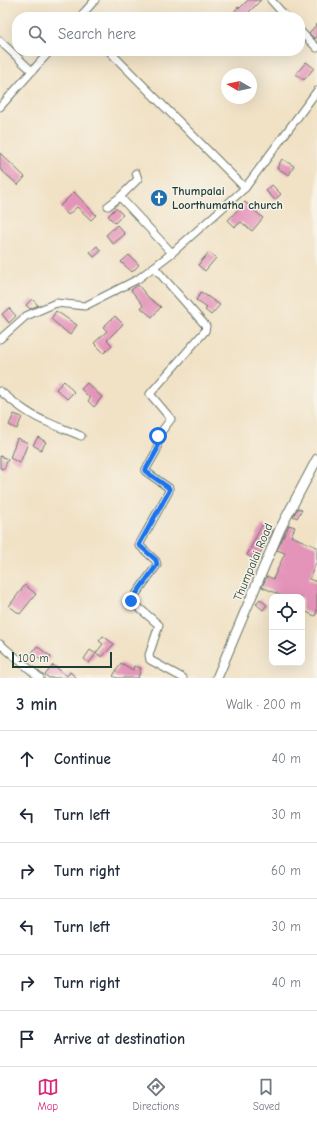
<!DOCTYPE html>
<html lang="en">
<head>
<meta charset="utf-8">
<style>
	body { margin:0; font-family:"Comic Neue",sans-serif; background:#f6f6f7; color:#1f2937 }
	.controls { position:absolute; right:12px; bottom:12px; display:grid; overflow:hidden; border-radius:8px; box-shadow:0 4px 16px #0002 }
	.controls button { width:36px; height:36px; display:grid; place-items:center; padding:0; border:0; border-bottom:1px solid #e0e1e3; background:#fff; color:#1f2937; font:20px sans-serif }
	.compass { position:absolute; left:221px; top:68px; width:36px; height:36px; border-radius:50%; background:#fff; box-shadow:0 4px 16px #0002; rotate:279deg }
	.scale { position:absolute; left:12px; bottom:10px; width:100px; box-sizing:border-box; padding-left:4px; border:2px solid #1f3d34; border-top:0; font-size:11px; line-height:14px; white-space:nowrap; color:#1f3d34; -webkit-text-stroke:3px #f7f3e8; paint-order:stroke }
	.stop { position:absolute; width:12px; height:12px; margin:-9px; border:3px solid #1a73e8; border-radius:50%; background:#fff }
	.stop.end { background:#1a73e8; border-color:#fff; box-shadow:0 1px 4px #0008 }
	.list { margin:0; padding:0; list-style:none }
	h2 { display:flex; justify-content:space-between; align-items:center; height:52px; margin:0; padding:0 16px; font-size:17px }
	h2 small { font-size:13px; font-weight:400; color:#747a83 }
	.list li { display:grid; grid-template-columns:26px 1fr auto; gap:12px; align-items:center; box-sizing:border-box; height:56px; padding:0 16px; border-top:1px solid #e0e1e3 }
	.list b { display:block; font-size:15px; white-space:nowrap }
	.list em { font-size:13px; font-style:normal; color:#747a83 }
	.icon { flex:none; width:22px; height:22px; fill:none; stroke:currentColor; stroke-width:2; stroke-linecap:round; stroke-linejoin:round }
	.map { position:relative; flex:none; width:317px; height:678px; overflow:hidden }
	.search { position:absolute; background:#fff; box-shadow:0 4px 16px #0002; left:12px; right:12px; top:12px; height:44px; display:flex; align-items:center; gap:10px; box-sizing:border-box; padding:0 14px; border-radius:16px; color:#747a83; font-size:15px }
	.sheet { height:388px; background:#fff }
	nav { display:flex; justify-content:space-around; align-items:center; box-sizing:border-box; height:56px; border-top:1px solid #e0e1e3; background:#fff; font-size:11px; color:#747a83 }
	nav a { display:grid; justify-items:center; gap:2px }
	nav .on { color:#db2777 }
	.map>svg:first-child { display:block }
	.building { fill:#e493b9 }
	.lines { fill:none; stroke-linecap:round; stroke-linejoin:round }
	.minor-casing { stroke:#687767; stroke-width:9 }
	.tertiary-casing { stroke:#687767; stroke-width:11 }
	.minor { stroke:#fff; stroke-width:7 }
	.tertiary { stroke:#fff; stroke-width:9 }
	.route { stroke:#1a73e8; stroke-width:5 }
	.labels { text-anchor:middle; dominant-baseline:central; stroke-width:3; stroke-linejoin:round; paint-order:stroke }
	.poi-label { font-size:12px; font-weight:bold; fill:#1f3d34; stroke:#f7f3e8; text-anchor:start }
	.street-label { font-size:12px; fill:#1f3d34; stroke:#f7f3e8 }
</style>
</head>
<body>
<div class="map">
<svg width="317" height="678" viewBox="0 0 317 678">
	<rect width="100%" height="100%" fill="#f7f3e8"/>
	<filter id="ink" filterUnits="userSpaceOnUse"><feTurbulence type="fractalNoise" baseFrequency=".025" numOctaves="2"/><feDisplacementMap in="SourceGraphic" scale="8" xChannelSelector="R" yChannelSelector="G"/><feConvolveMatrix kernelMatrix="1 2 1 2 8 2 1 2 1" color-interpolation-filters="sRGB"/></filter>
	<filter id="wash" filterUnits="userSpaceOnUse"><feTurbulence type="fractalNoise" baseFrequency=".012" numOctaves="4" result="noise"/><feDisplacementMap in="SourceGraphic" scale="16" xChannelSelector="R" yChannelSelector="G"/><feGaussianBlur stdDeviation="0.9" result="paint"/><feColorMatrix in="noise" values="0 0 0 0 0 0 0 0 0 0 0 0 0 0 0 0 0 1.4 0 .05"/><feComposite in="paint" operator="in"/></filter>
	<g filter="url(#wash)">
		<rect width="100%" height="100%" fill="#f1e2c6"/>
		<g id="blocks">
			<g class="building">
				<path d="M248 0H261L247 14 250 17H230L238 7 240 8Z"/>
				<path d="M317 24V37L315 39 309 33Z"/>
				<path d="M306 62 314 68 304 80 296 74Z"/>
				<path d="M0 153 25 177 18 185 0 169Z"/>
				<path d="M282 159 294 166 289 175 277 168Z"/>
				<path d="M272 185 281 194 275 200 266 191Z"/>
				<path d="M74 192 96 215 91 220 77 207 68 215 60 206Z"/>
				<path d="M245 202 263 218 252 231 241 222 235 227 228 220Z"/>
				<path d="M116 208 123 215 115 223 108 216Z"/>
				<path d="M117 225 125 234 113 244 106 235Z"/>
				<path d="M97 246 101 251 94 257 90 252Z"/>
				<path d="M209 252 216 258 205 271 198 265Z"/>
				<path d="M129 255 139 265 132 272 121 262Z"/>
				<path d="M138 285 149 298 161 307 152 317 141 308 143 305 131 290Z"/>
				<path d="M201 292 220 305 211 315 205 310 207 308 196 300Z"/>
				<path d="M32 299 38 305 30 309 26 305Z"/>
				<path d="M9 308 16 316 9 323 2 314Z"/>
				<path d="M56 311 77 325 70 335 51 319Z"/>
				<path d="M115 316 123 324 107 340 112 345 104 353 94 343 107 331 103 327Z"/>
				<path d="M64 381 74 392 67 399 56 389Z"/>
				<path d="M87 383 102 397 94 407 88 401 90 398 81 389Z"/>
				<path d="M14 414 22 417 17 429 9 425Z"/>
				<path d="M38 437 46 442 41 450 33 445Z"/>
				<path d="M17 438 28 443 20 463 10 458Z"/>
				<path d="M0 456 8 459 4 469 0 468Z"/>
				<path d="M298 508 302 510 297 518 293 516Z"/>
				<path d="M262 525 273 531 256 560 247 555Z"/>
				<path d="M289 525 295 527 291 536 317 547V561L309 579 317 582V611L315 616 302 610V597H285L262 587 267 576 273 579 285 553 277 550Z"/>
				<path d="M25 585 36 594 20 614 9 606Z"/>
				<path d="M260 599 267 605 263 610 256 604Z"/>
				<path d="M103 636 114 644 102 657 96 653 103 644 99 641Z"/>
				<path d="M37 646 51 657 46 664 32 653Z"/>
				<path d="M90 650 96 654 89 663 84 659Z"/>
				<path d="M121 663 133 670 134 666 141 668 138 678H117L113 676Z"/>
				<path d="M53 665 67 676 70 672 77 678H49L45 675Z"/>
			</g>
		</g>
	</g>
	<g filter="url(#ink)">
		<use href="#blocks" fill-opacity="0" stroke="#687767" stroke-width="1"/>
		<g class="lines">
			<g class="minor-casing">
				<g id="minor">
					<path d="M271 0 286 17"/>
					<path d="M80 17 95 0"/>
					<path d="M300 31 317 48"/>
					<path d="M0 41 32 71"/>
					<path d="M109 51 245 188"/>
					<path d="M0 107 50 51"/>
					<path d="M120 197 172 253"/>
					<path d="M108 206 120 197 138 179 136 173"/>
					<path d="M154 267 206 326 205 331 150 394 171 419 158 436 157 450 145 471 169 488V491L139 545 156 561 157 565 131 601 159 625 149 655 150 660 183 678"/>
					<path d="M0 339 26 316 56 303 85 306 138 279 172 253 245 188 317 91"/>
					<path d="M0 391C15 403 29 415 47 422 58 427 70 431 81 436"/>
					<path d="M0 644 40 678"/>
				</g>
			</g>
			<g class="tertiary-casing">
				<path id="tertiary" d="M217 678 280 529 317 459"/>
			</g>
			<use href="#minor" class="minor"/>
			<use href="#tertiary" class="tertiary"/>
		</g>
	</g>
	<g class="lines" filter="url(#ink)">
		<path class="route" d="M131 601 157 565 156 560 139 545 169 491V488L145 471 157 450 158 436"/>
	</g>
	<defs>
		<g id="church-disc" transform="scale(0.9)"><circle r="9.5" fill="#1f6fb2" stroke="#f7f3e8"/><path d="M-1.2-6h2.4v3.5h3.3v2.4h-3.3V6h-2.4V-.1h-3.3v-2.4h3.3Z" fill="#fff"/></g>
	</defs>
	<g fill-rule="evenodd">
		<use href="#church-disc" x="159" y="198"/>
	</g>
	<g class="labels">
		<g class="poi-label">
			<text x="172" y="191">Thumpalai<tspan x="172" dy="14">Loorthumatha church</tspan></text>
		</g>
		<g class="street-label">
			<text transform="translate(253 562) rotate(-67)">Thumpalai Road</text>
		</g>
	</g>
</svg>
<div class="controls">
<button><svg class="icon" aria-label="locate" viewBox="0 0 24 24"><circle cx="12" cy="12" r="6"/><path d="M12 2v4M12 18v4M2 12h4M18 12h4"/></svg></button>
<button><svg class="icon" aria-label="layers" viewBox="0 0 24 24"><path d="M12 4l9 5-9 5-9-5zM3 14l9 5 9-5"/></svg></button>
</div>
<svg class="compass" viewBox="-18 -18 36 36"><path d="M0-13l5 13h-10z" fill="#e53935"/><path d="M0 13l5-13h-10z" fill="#747a83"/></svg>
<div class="scale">100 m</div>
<div class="stop" style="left:158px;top:436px"></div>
<div class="stop end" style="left:131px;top:601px"></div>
<div class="search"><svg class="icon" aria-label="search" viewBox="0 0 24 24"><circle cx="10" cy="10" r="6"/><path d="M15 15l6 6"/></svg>Search here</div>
</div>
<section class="sheet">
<h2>3 min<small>Walk · 200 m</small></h2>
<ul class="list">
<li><svg class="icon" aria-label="ahead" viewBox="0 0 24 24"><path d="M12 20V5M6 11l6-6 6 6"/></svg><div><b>Continue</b></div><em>40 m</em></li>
<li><svg class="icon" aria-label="left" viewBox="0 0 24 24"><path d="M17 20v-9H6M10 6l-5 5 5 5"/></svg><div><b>Turn left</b></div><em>30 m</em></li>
<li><svg class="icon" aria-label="right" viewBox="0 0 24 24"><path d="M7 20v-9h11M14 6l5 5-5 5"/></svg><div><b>Turn right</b></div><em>60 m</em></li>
<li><svg class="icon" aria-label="left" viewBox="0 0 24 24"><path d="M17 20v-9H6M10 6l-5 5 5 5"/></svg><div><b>Turn left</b></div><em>30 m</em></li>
<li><svg class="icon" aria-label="right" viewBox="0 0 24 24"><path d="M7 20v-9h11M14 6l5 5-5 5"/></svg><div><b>Turn right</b></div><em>40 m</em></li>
<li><svg class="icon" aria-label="arrive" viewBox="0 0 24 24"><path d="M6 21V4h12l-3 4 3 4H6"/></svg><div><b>Arrive at destination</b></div></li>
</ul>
</section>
<nav>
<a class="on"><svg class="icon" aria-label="map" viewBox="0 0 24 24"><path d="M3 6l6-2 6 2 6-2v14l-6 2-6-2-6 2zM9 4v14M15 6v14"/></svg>Map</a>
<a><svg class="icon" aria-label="directions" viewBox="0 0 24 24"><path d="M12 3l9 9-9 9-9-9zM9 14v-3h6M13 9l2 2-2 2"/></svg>Directions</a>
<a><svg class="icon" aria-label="saved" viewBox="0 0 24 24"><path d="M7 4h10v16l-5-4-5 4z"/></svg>Saved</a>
</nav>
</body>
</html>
